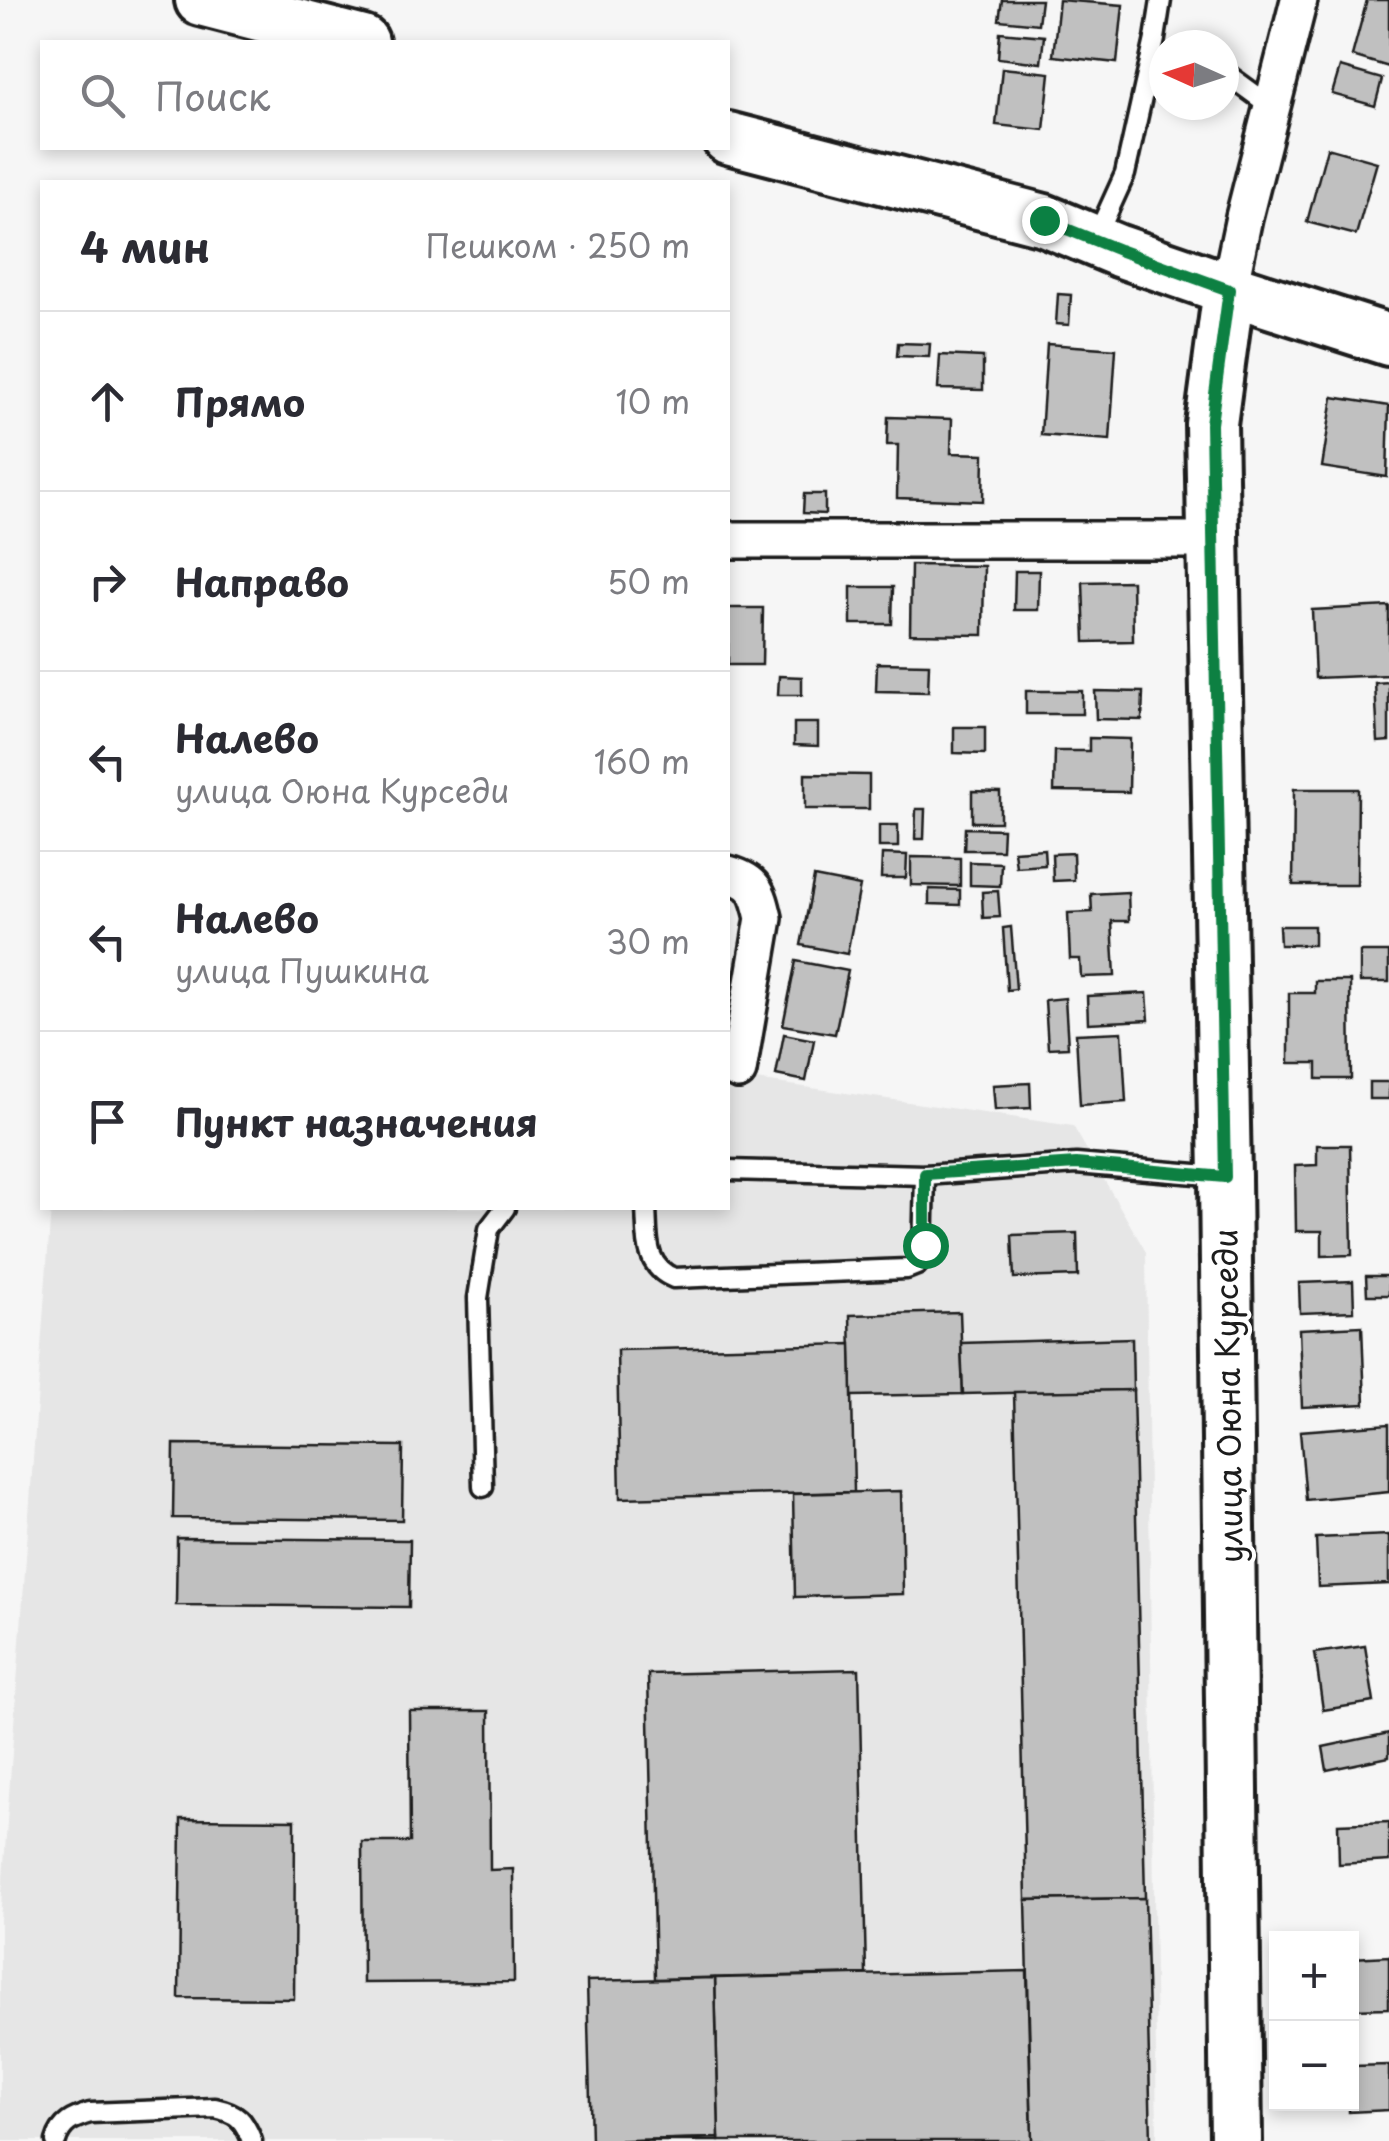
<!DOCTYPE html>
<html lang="ru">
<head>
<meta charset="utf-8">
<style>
	body { margin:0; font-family:"Playpen Sans",sans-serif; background:#f7f7f7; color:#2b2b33 }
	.controls { position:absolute; right:30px; bottom:30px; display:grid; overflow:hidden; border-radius:0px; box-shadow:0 5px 15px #0003 }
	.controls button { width:90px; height:90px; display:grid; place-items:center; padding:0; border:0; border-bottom:2px solid #e1e1e2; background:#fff; color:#2b2b33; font:50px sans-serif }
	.compass { position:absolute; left:1149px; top:30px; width:90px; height:90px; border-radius:50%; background:#fff; box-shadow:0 5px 15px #0003; rotate:273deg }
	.stop { position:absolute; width:30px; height:30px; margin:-22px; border:8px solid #0b8043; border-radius:50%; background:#fff }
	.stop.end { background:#0b8043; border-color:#fff; box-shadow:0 2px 10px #0008 }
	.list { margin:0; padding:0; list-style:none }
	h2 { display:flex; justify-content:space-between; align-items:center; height:130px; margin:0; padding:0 40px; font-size:42px }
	h2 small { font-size:32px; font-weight:400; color:#7c7c81 }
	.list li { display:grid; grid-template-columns:65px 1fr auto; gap:30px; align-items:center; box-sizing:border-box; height:180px; padding:0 40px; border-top:2px solid #e1e1e2 }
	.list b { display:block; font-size:38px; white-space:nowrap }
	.list p { margin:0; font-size:32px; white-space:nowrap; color:#7c7c81 }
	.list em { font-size:32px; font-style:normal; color:#7c7c81 }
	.icon { flex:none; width:55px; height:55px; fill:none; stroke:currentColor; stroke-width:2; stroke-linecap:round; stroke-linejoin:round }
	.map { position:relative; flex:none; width:1389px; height:2141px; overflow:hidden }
	.search { position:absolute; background:#fff; box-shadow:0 5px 15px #0003; left:40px; top:40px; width:690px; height:110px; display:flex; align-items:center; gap:25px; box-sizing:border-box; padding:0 35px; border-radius:0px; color:#7c7c81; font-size:38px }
	.panel { position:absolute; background:#fff; box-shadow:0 5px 15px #0003; left:40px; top:180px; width:690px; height:1030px; border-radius:0px }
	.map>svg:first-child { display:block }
	.built { fill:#e6e6e6 }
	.building { fill:#c0c0c0; stroke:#1c1c1c; stroke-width:2.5 }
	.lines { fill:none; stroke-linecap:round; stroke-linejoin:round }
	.lane-casing { stroke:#1c1c1c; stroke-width:25 }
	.street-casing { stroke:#1c1c1c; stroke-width:42 }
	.secondary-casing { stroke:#1c1c1c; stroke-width:58 }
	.lane { stroke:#fff; stroke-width:18 }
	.street { stroke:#fff; stroke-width:35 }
	.secondary { stroke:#fff; stroke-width:50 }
	.route { stroke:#0b8043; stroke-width:12 }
	.labels { text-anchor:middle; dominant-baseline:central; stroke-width:8; stroke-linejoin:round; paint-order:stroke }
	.street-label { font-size:32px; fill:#1c1c1c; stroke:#fff }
</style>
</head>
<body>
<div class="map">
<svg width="1389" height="2141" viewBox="0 0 1389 2141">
	<rect width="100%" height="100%" fill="#f6f6f6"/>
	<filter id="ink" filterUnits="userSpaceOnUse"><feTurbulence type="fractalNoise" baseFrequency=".01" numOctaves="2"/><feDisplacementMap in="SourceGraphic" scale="20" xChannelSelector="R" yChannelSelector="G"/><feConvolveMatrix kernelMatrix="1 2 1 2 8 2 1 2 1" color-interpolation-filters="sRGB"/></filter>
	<g filter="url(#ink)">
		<path class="built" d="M728 1076 1073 1126 1146 1252 1157 2141H0V1920L51 1208H728Z"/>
		<g class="building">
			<path d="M1002 0H1041L1038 24 999 20Z"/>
			<path d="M1059 0 1123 5 1117 63 1053 56Z"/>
			<path d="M1367 0H1389V67L1352 56Z"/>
			<path d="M1000 32 1044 36 1041 63 998 58Z"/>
			<path d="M1340 67 1382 79 1375 106 1332 94Z"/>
			<path d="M1002 68 1050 73 1044 130 996 125Z"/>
			<path d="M1327 148 1377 162 1356 235 1307 222Z"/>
			<path d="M1058 294 1071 295 1069 325 1056 324Z"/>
			<path d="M898 343 930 344 929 357 897 356Z"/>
			<path d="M1047 344 1116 349 1110 440 1041 435Z"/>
			<path d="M940 355 983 357V390L938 389Z"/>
			<path d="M1333 397 1389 406 1387 477 1322 467Z"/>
			<path d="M888 417 952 419 951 453 984 454 983 501 897 498 898 445H887Z"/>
			<path d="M804 494H825V514L803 513Z"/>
			<path d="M911 565 984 566 983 635 910 634Z"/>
			<path d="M1015 571H1039L1038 610H1014Z"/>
			<path d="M1132 581 1133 641 1085 642 1083 582Z"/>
			<path d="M851 587H893L892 624H851Z"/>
			<path d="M1389 606V675L1315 678 1312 610Z"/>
			<path d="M728 608H763L762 665H728Z"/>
			<path d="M877 663 929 664 928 692 876 691Z"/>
			<path d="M779 676 802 677V695H778Z"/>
			<path d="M1389 682V741L1378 742 1375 683Z"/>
			<rect x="1026" y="691" width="56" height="23"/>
			<path d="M1095 691 1143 692 1142 720 1096 719Z"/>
			<path d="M794 723H818V746L794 745Z"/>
			<path d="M954 727H985V754L954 753Z"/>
			<path d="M1089 738 1130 739 1129 792 1054 791 1055 751H1089Z"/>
			<path d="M805 774 869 775V809H805Z"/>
			<path d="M1294 789H1358L1357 885H1293Z"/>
			<path d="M972 791 1000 792V822H972Z"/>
			<path d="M916 809H925L924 839H915Z"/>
			<rect x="879" y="825" width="19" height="22"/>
			<path d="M965 828 1003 829 1002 850H964Z"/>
			<path d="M1044 849 1045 865 1016 867 1014 851Z"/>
			<path d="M1073 853 1074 880 1053 881 1052 854Z"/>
			<path d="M882 854 907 855 906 878H881Z"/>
			<path d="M911 857 960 858V886L911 885Z"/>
			<path d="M970 862 1001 863 1000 886 970 885Z"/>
			<path d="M814 877 860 886 847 954 801 945Z"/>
			<path d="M929 889 960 890V905L929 904Z"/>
			<path d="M998 891 1000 917 983 918 982 892Z"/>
			<path d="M1128 892 1129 921H1112L1115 976 1081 977 1080 959H1070L1068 913 1092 912 1091 894Z"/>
			<path d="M1279 926H1314V945H1280Z"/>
			<path d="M1011 927 1016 989 1007 990 1003 928Z"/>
			<rect x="1360" y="952" width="29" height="30"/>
			<path d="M796 961 848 971 835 1034 783 1025Z"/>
			<path d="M1315 981H1350L1351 1079H1317V1063H1289V993H1315Z"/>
			<path d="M1147 993 1149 1020 1088 1023 1087 996Z"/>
			<path d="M1065 998 1068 1047 1048 1048 1045 1000Z"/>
			<path d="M1122 1032 1126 1102 1080 1105 1076 1034Z"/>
			<path d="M784 1034 814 1040 806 1081 776 1075Z"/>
			<rect x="1369" y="1082" width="20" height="17"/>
			<path d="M1030 1083 1031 1108 995 1110 993 1085Z"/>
			<path d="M1317 1145H1350L1352 1255 1322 1256V1231H1296L1295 1166 1317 1165Z"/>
			<path d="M1077 1233 1078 1276 1014 1278 1012 1235Z"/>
			<path d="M1366 1276H1389V1295H1367Z"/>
			<path d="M1353 1281 1354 1311 1300 1313 1299 1283Z"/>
			<path d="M960 1312 963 1394 852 1396 850 1315Z"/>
			<path d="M1362 1326 1365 1404 1302 1407 1299 1329Z"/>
			<path d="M1132 1338 1133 1390 963 1394 961 1343Z"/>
			<path d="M851 1344 854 1492 620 1498 617 1350Z"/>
			<path d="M1133 1390 1145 1898 1026 1900 1014 1392Z"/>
			<path d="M1389 1424V1492L1306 1500 1300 1431Z"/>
			<path d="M174 1444 403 1446 402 1520 173 1518Z"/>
			<path d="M901 1491 903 1594 795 1597 793 1494Z"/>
			<path d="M1389 1535V1584L1318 1587 1316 1538Z"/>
			<path d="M177 1538 410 1540 409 1607 176 1605Z"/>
			<path d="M1365 1646 1374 1702 1323 1710 1315 1653Z"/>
			<path d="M859 1669 866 1974 655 1979 648 1674Z"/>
			<path d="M409 1711H489L490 1870 513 1869 514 1982 363 1983 362 1842H410Z"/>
			<path d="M1389 1733V1757L1327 1770 1323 1747Z"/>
			<path d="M181 1819 295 1820 294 1999 179 1998Z"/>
			<path d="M1389 1822V1861L1339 1864 1338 1824Z"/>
			<path d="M1145 1898 1151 2141H1032L1026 1900Z"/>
			<path d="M1389 1956V2008L1352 2009V1958Z"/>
			<path d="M1027 1971 1032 2141H719L715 1978Z"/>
			<path d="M715 1978 719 2138 591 2141 587 1981Z"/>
			<path d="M1389 2065V2110L1349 2112V2104H1352V2066Z"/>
			<path d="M719 2138V2141H601Z"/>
		</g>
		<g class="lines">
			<g class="lane-casing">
				<g id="lane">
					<path d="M1224 72 1272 107"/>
					<path d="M1095 240 1125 174 1155 39 1161 0"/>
					<path d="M728 1170 925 1175 1076 1164 1220 1176"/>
					<path d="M646 1208C648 1235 643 1266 674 1278L907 1269 917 1265 923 1256 925 1175"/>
					<path d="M483 1487 478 1298 489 1229 505 1208"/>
					<path d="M56 2141C61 2123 73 2118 90 2113L215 2108C238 2113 244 2120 252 2141"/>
				</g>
			</g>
			<g class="street-casing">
				<g id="street">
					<path d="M1229 289 1244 217 1299 0"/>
					<path d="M728 540H1213"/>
					<path d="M728 874C755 881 758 892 764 918L738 1071"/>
				</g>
			</g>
			<g class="secondary-casing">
				<g id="secondary">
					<path d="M201 0 363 42"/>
					<path d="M728 138 1044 220 1119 251 1229 289 1389 340"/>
					<path d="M1229 289 1211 424 1225 1177 1236 2141"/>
				</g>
			</g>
			<use href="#lane" class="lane"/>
			<use href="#street" class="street"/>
			<use href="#secondary" class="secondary"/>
		</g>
	</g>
	<g class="lines" filter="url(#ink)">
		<path class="route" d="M925 1245V1174L1076 1164 1225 1177 1211 424 1229 290 1119 250 1044 220"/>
	</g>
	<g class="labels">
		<g class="street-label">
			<text transform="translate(1227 1396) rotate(-91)">улица Оюна Курседи</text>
		</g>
	</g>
</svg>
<div class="controls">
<button>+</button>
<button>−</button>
</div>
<svg class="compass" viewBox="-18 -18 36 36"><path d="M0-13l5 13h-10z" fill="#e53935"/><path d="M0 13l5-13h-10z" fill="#7c7c81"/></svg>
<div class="stop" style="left:925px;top:1245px"></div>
<div class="stop end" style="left:1044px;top:220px"></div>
<div class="search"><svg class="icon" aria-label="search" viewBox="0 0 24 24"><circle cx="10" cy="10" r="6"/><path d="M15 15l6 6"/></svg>Поиск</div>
<section class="panel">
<h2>4 мин<small>Пешком · 250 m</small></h2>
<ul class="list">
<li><svg class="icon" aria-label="ahead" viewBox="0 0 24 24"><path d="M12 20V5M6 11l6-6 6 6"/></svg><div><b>Прямо</b></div><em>10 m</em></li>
<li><svg class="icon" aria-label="right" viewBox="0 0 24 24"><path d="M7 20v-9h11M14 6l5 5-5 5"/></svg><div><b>Направо</b></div><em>50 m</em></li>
<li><svg class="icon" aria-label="left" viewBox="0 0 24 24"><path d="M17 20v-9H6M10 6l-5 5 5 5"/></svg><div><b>Налево</b><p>улица Оюна Курседи</p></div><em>160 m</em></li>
<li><svg class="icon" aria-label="left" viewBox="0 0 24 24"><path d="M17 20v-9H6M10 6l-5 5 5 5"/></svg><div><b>Налево</b><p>улица Пушкина</p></div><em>30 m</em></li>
<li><svg class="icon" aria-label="arrive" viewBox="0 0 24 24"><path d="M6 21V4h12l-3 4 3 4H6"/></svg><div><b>Пункт назначения</b></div></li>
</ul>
</section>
</div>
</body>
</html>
